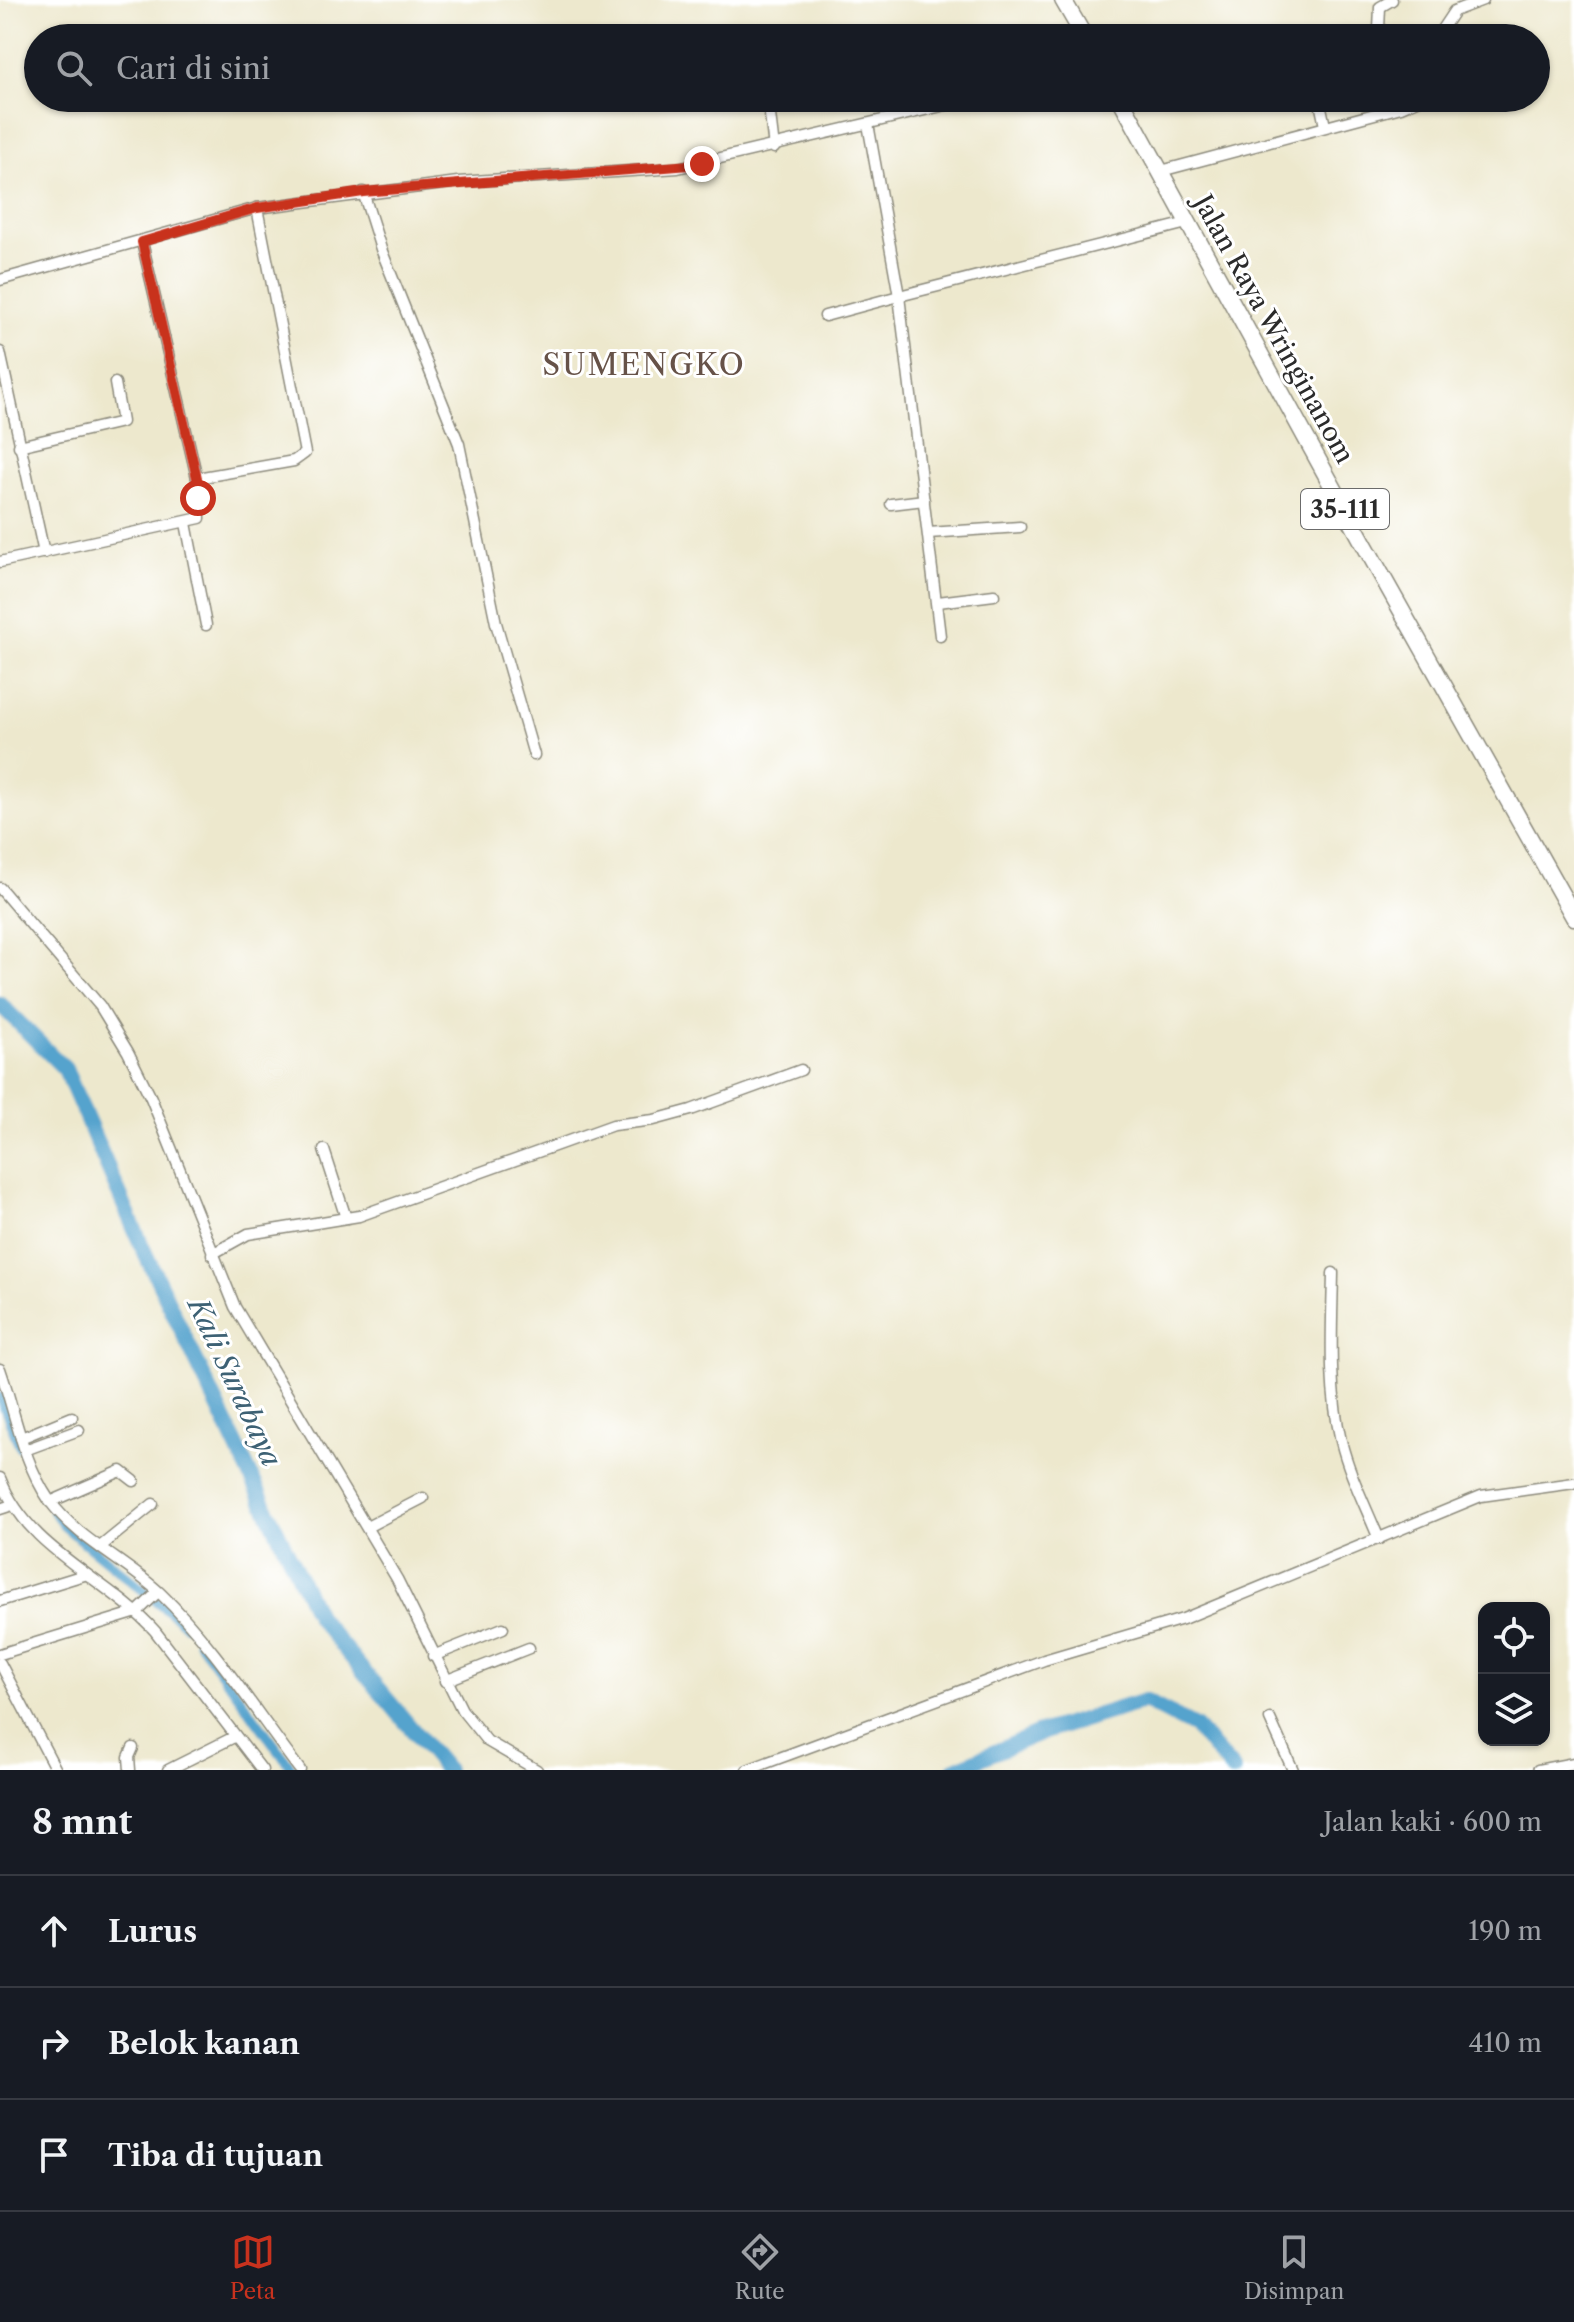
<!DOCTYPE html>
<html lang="id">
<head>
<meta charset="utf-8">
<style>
	body { margin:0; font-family:"Libre Caslon Text",serif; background:#242831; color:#f1f3f6 }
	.controls { position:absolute; right:24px; bottom:24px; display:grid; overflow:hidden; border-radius:16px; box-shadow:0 2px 6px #0004 }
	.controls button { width:72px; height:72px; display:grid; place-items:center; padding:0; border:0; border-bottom:2px solid #363941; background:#171b24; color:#f1f3f6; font:40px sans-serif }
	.stop { position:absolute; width:24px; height:24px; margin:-18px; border:6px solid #c8321e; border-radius:50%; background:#fff }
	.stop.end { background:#c8321e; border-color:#fff; box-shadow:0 2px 8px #0008 }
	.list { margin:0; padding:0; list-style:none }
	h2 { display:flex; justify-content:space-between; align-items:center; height:104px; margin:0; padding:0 32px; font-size:34px }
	h2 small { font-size:26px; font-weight:400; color:#9ea1a6 }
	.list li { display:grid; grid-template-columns:52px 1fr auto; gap:24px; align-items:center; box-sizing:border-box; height:112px; padding:0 32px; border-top:2px solid #363941 }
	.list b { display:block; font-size:30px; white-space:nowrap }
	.list em { font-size:26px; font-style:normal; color:#9ea1a6 }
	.icon { flex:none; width:44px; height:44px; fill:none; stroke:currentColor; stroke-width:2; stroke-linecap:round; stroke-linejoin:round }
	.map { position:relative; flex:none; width:1574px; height:1770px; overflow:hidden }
	.search { position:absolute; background:#171b24; box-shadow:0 2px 6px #0004; left:24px; right:24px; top:24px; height:88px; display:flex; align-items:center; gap:20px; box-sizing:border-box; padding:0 28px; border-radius:44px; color:#9ea1a6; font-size:30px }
	.sheet { height:440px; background:#171b24 }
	nav { display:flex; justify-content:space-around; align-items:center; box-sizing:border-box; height:112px; border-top:2px solid #363941; background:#171b24; font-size:22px; color:#9ea1a6 }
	nav a { display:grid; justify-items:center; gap:4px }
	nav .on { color:#c8321e }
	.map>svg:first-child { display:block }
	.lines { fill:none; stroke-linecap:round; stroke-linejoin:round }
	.canal { stroke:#54a3cd; stroke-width:10 }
	.river { stroke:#54a3cd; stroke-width:16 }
	.street-casing { stroke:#8c8a7c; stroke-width:13 }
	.primary-casing { stroke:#8c8a7c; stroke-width:19 }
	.street { stroke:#fff; stroke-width:10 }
	.primary { stroke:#fff; stroke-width:16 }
	.route { stroke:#c8321e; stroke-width:10 }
	.labels { text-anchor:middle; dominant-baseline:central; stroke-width:6; stroke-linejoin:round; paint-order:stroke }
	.shield { fill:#fff; stroke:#6b6b6b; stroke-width:2 }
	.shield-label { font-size:24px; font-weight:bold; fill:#2b2b2b }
	.street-label { font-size:26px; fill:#2b2b2b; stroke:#fff }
	.water-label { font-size:28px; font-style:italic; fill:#3d6174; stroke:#fff }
	.quarter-label { font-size:30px; letter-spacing:2px; fill:#665248; stroke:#fff }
</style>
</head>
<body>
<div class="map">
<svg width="1574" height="1770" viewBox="0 0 1574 1770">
	<rect width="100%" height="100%" fill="#fff"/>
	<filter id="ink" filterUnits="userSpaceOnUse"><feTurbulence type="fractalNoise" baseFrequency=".0125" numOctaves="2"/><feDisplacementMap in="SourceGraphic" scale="16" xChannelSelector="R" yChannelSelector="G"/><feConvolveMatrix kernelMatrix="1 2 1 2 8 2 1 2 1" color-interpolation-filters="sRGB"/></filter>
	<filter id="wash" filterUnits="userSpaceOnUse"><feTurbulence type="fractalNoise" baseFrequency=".006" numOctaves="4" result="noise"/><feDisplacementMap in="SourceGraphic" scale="32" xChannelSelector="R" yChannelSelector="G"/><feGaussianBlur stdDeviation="1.8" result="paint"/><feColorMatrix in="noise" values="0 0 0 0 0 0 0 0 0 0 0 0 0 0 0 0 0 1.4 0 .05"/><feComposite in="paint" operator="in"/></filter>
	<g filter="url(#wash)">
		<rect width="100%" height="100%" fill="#ede8cd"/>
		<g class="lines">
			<g class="canal">
				<path d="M0 1397 20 1447"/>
				<path d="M53 1510 63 1525 186 1625"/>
				<path d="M198 1641 293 1770"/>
			</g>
			<g class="river">
				<path d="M0 1004 65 1069 144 1251 318 1617 446 1770"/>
				<path d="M953 1770 1037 1734 1145 1701 1195 1727 1233 1770"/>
			</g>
		</g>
	</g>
	<g filter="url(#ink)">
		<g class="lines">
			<g class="street-casing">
				<g id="street">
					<path d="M1379 29 1380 7 1392 0"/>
					<path d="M1436 38 1454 11 1483 0"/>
					<path d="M768 98 774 148"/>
					<path d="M1319 98 1325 126"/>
					<path d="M1161 171 1401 107 1422 98"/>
					<path d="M363 192 381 249 459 444 496 623 534 755"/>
					<path d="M0 280 257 208 458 182 678 168 976 98"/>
					<path d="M825 316 899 296 868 124"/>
					<path d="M0 352 44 553"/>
					<path d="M19 446 122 422 115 383"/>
					<path d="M197 478 294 461 305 453 257 208"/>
					<path d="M891 504 924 500"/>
					<path d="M186 523 206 625"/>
					<path d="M928 533 1020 527"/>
					<path d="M0 562 200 518 197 478 142 242"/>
					<path d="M938 602 994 595"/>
					<path d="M940 636 899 296 1187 223"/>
					<path d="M0 888 100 1006 128 1052 151 1098 235 1307 397 1579 462 1710 487 1741 537 1770"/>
					<path d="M324 1150 346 1218"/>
					<path d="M212 1254 248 1234 359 1216 613 1125 654 1120 691 1110 801 1070"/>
					<path d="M1333 1273C1332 1329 1328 1386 1341 1441 1349 1474 1366 1507 1379 1539"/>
					<path d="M0 1369C15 1412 23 1462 49 1500 78 1540 125 1560 160 1593 214 1645 255 1711 300 1770"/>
					<path d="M21 1438 72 1417"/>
					<path d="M25 1450 79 1430"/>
					<path d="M0 1478C28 1551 105 1576 155 1631L262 1770"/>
					<path d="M50 1502 121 1471 134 1481"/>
					<path d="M0 1509 12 1505"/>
					<path d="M367 1527 423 1498"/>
					<path d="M100 1547 153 1504"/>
					<path d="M0 1601 84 1575"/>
					<path d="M0 1654 137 1612 158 1592"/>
					<path d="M433 1656 503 1628"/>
					<path d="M0 1663 56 1770"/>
					<path d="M445 1681 529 1648"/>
					<path d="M1270 1719 1293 1770"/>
					<path d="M130 1770 129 1757 133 1748"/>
					<path d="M168 1770 234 1737"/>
					<path d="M747 1770 1044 1660 1183 1619 1481 1496 1574 1483"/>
					<path d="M1538 1770 1574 1763"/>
				</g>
			</g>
			<g class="primary-casing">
				<g id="primary">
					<path d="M1063 0 1085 38"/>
					<path d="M1120 98 1364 544 1574 917"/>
				</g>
			</g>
			<use href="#street" class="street"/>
			<use href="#primary" class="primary"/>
		</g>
	</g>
	<g class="lines" filter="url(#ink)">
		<path class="route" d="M198 498 197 478 142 242 257 208 363 192 702 164"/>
	</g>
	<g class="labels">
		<rect class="shield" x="1301" y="489" width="88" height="40" rx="6"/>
		<g class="shield-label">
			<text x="1345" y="509">35-111</text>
		</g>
		<g class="street-label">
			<text transform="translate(1274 329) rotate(61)">Jalan Raya Wringinanom</text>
		</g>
		<g class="water-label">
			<text transform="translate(235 1382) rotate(65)">Kali Surabaya</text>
		</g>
		<g class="quarter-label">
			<text x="644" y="364">SUMENGKO</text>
		</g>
	</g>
</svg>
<div class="controls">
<button><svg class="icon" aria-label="locate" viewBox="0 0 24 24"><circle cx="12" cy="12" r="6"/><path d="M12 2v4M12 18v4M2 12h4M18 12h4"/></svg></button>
<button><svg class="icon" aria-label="layers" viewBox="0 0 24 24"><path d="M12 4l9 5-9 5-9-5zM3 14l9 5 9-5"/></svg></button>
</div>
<div class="stop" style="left:198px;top:498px"></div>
<div class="stop end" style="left:702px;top:164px"></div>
<div class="search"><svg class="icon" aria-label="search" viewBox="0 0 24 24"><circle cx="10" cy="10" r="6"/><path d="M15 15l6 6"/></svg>Cari di sini</div>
</div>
<section class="sheet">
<h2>8 mnt<small>Jalan kaki · 600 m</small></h2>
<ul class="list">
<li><svg class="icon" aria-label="ahead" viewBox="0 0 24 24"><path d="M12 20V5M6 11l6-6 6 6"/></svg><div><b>Lurus</b></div><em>190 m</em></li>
<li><svg class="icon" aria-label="right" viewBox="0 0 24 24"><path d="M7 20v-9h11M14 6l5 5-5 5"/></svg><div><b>Belok kanan</b></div><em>410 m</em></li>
<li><svg class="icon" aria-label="arrive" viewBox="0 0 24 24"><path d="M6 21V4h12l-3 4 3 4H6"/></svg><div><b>Tiba di tujuan</b></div></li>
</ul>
</section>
<nav>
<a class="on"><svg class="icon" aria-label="map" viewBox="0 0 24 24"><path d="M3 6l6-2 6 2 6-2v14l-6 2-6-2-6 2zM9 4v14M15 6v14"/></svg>Peta</a>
<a><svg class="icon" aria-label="directions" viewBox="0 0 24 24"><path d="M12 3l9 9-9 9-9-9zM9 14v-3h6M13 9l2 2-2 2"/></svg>Rute</a>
<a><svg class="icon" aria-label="saved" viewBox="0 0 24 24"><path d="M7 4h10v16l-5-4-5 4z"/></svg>Disimpan</a>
</nav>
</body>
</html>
